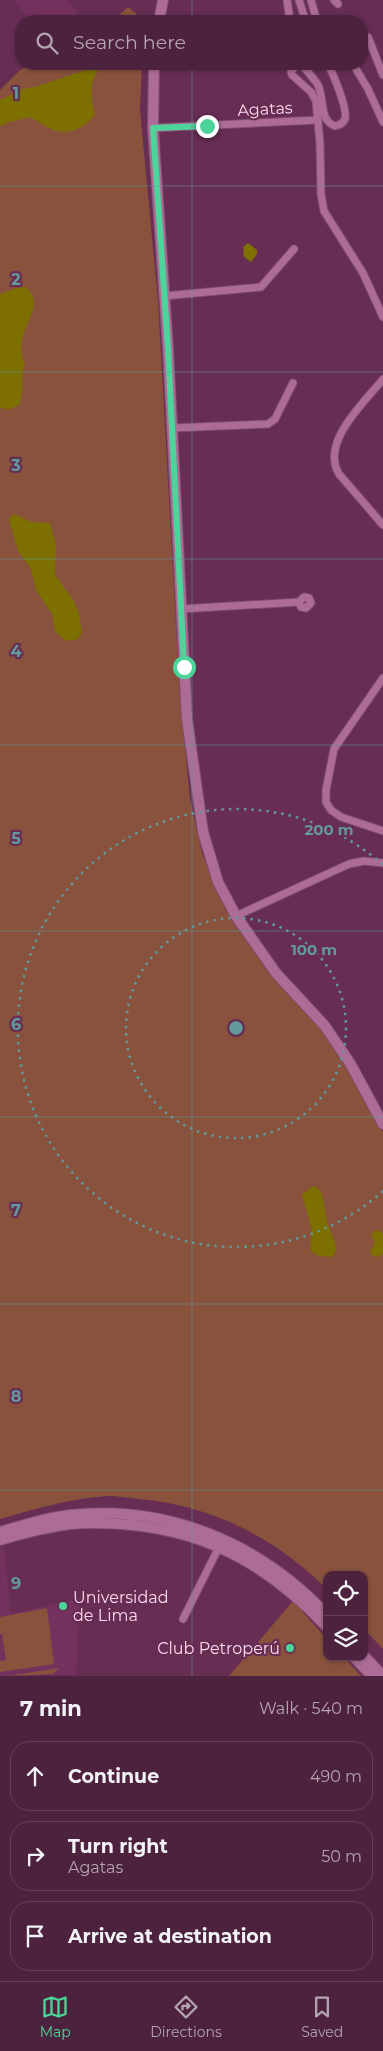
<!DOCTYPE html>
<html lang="en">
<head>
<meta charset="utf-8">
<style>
	body { margin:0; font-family:Montserrat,sans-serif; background:#542a45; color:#f1f3f6 }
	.controls { position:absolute; right:15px; bottom:15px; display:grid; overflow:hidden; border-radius:10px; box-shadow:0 1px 4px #0004 }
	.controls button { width:45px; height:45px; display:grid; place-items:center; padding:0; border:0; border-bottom:1px solid #643f58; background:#4d223e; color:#f1f3f6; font:25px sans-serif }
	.stop { position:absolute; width:15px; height:15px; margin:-11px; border:4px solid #4cd49b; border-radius:50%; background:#fff }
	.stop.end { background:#4cd49b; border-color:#fff; box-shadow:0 1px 5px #0008 }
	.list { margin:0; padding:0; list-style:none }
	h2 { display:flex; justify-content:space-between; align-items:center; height:65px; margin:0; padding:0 20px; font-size:21px }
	h2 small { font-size:16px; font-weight:400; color:#b3a4b0 }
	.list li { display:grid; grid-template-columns:32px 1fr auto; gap:15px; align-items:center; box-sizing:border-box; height:70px; margin:0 10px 10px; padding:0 10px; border:1px solid #643f58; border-radius:20px }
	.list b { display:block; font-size:19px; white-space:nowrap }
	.list p { margin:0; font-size:16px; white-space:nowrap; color:#b3a4b0 }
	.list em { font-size:16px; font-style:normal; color:#b3a4b0 }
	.icon { flex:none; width:28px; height:28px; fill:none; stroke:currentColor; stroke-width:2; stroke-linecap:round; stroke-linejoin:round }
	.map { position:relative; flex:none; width:383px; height:1676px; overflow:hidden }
	.search { position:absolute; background:#4d223e; box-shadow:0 1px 4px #0004; left:15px; right:15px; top:15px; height:55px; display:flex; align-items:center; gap:12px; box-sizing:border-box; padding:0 18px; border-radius:20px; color:#b3a4b0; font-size:19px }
	.sheet { height:305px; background:#4d223e }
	nav { display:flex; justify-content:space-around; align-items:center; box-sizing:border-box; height:70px; border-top:1px solid #643f58; background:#4d223e; font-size:14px; color:#b3a4b0 }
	nav a { display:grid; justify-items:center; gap:2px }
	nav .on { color:#4cd49b }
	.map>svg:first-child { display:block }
	.built { fill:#73325e }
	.green { fill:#88523d }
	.water { fill:#7d7000 }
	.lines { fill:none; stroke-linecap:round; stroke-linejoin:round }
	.street-casing { stroke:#7f4d6f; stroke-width:9 }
	.secondary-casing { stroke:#7f4d6f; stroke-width:12 }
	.street { stroke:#ac6c95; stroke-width:7 }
	.secondary { stroke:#ac6c95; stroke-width:10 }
	.route { stroke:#4cd49b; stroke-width:6 }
	.grid { fill:none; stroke:#62999b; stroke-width:1; stroke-opacity:0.55 }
	.ring { fill:none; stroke:#62999b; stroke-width:2.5; stroke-dasharray:2.5 5 }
	.poi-dot { fill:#4cd49b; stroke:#672d53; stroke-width:2 }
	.labels { text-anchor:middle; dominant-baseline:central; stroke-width:4.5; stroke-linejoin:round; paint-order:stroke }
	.street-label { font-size:16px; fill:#fdd9ee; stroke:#672d53 }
	.poi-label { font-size:16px; fill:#fdd9ee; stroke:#672d53; text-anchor:start }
	.grid-label { font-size:16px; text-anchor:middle; font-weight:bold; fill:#62999b; stroke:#672d53; stroke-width:4.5; stroke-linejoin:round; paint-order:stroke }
	.centre { fill:#62999b; stroke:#672d53; stroke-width:2.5 }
	.ring-label { font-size:15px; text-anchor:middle; font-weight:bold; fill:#62999b; stroke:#672d53; stroke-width:4.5; stroke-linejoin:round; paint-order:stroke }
</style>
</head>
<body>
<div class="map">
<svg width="383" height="1676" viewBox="0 0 383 1676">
	<rect width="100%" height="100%" fill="#672d53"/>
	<g class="built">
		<path d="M14 0H68L79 15 69 21H30Z"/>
		<path d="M4 1546 11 1614 80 1598 76 1675 0 1676V1547Z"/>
	</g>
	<g class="green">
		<path d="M128 7 145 21H112Z"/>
		<path d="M33 64H142L140 110 158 301 180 696 190 799 202 853 226 910 272 973 313 1016 349 1066 383 1132V1649L364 1629V1575H327V1589C274 1537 213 1506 139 1499 129 1498 118 1496 108 1496 72 1498 35 1509 0 1519V90L20 70Z"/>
		<path d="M293 1601 327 1639V1657H344L361 1676H229Z"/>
		<path d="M47 1608 54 1664 0 1672V1661L6 1660 2 1634H0V1617Z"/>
		<path d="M59 1668 53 1674 8 1676Z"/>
	</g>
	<g class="water">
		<path d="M89 69 98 71C89 83 91 100 95 114 85 130 64 137 47 127 41 124 37 120 30 117L13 121 0 126V100L23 89 35 87Z"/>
		<path d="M248 243 257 250V254L251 262 243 256 244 254 243 247Z"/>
		<path d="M26 287C28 290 32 294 33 297 39 315 11 339 25 363 20 378 25 391 19 405L8 410 0 407V294L16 288Z"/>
		<path d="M14 514 31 522 50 523 56 545 55 575 73 600 79 614 82 633 78 639 66 641 55 631 52 614 36 590 31 569 18 551 9 519Z"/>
		<path d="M314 1186 320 1190 323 1198 327 1222 337 1248 333 1257 319 1256 313 1253 310 1249 312 1230 302 1194Z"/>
		<path d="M375 1230 380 1231 383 1234V1254L377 1257 373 1256 370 1252 375 1242 371 1235Z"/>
	</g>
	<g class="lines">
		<g class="street-casing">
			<g id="street">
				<path d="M287 0 290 21"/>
				<path d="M299 0 305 19 313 20 316 18 311 0"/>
				<path d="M334 0 338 4"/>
				<path d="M368 37 383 75"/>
				<path d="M328 64C333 74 348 109 345 119 343 124 339 125 335 126 319 120 325 101 318 85 314 79 308 72 303 66L296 65 291 72 292 75 311 92 316 101 320 143 321 194 324 211 363 273 383 317"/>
				<path d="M353 64 368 89 383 122"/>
				<path d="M153 128 318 120"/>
				<path d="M164 296 261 287 294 249"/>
				<path d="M383 379C364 403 320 442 339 474L383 525"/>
				<path d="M172 428 268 424 275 419 293 383"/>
				<path d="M180 609 299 602 304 597 309 598 311 603 306 608 301 607 299 602"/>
				<path d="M383 678 334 749 326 790V802L331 810 341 817 383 831"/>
				<path d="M236 916 349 864 364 861 383 863"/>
				<path d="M183 1619 219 1547"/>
			</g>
		</g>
		<g class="secondary-casing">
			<g id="secondary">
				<path d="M159 21 163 0"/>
				<path d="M154 64 153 128 168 349 187 719 203 832 218 882 236 916 276 973 325 1026 350 1063 383 1124"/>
				<path d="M0 1532C23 1525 46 1518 70 1515 168 1504 261 1544 327 1615"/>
				<path d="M0 1540C23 1533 47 1527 71 1524 92 1522 111 1523 132 1525 213 1533 272 1569 327 1627"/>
				<path d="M364 1656 383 1676"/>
				<path d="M354 1657 372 1676"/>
			</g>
		</g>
		<use href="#street" class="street"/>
		<use href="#secondary" class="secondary"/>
	</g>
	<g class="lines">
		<path class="route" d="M184 667 168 349 153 128 207 126"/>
	</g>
	<path class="grid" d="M192 0V21M192 64V1676M0 186H383M0 372H383M0 559H383M0 745H383M0 931H383M0 1117H383M0 1304H383M0 1490H383"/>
	<g class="ring">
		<circle cx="236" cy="1028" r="110"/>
		<path d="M383 1191A219 219 0 1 1 383 865"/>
	</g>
	<g class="poi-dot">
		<circle cx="63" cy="1606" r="5"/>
		<circle cx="290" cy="1648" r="5"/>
	</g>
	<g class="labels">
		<g class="street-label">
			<text transform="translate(265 109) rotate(-3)">Agatas</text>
		</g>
		<g class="poi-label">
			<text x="73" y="1597">Universidad<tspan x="73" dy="18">de Lima</tspan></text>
			<text x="280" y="1648" text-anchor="end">Club Petroperú</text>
		</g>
	</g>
	<g class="grid-label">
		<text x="16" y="99">1</text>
		<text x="16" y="285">2</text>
		<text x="16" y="471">3</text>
		<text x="16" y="657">4</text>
		<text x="16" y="844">5</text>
		<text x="16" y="1030">6</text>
		<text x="16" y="1216">7</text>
		<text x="16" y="1402">8</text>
		<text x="16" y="1589">9</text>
	</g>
	<circle cx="236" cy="1028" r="8" class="centre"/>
	<g class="ring-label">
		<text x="329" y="835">200 m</text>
		<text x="314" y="955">100 m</text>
	</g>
</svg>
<div class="controls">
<button><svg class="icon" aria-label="locate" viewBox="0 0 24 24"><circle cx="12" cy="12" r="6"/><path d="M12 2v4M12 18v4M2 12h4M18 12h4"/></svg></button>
<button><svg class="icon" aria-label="layers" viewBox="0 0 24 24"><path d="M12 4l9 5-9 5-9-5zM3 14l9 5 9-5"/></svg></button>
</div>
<div class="stop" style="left:184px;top:667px"></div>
<div class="stop end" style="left:207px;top:126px"></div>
<div class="search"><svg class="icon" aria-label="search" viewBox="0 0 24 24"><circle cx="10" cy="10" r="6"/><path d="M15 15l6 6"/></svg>Search here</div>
</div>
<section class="sheet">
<h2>7 min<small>Walk · 540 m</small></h2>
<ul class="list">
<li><svg class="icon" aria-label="ahead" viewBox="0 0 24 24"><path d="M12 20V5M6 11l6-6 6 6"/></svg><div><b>Continue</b></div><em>490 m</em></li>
<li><svg class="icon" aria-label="right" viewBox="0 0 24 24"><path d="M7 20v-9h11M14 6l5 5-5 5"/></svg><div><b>Turn right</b><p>Agatas</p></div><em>50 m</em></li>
<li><svg class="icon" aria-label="arrive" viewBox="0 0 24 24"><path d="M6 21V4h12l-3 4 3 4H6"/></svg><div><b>Arrive at destination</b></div></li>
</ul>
</section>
<nav>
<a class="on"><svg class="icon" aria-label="map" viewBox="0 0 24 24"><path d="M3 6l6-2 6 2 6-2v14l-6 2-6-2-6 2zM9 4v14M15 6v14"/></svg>Map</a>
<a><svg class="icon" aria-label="directions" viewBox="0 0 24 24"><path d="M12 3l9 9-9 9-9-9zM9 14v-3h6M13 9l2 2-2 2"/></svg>Directions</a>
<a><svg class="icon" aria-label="saved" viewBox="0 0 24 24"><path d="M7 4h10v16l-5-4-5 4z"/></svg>Saved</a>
</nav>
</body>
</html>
